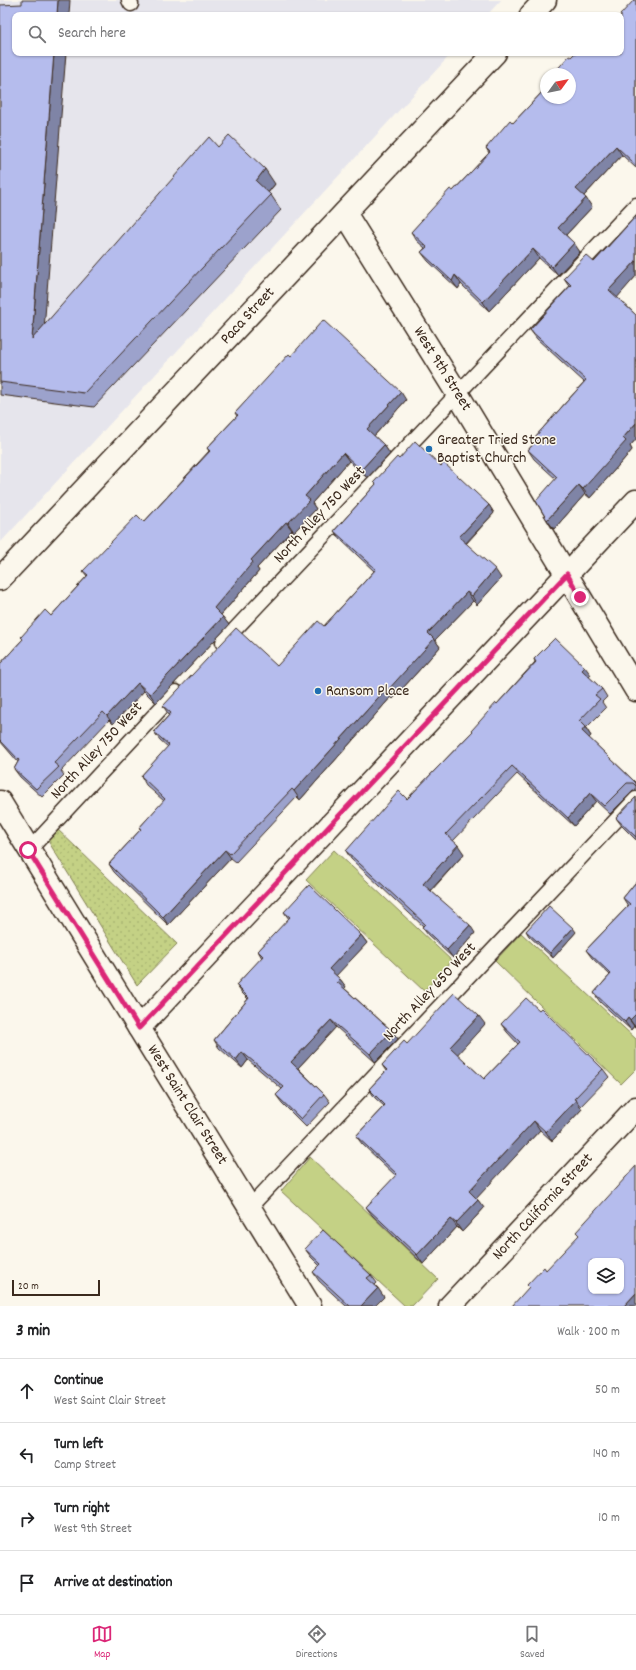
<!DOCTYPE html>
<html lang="en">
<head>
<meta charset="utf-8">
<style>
	body { margin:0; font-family:Dekko,sans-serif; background:#f6f6f6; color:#202124 }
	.controls { position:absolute; right:12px; bottom:12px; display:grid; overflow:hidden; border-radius:8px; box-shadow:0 1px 3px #0004 }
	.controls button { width:36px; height:36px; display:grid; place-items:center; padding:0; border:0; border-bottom:1px solid #e0e0e0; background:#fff; color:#202124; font:20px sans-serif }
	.compass { position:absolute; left:540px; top:68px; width:36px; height:36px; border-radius:50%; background:#fff; box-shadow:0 1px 3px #0004; rotate:57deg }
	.scale { position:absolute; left:12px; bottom:10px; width:88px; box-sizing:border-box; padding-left:4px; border:2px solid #3b2a1e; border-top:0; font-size:11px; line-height:14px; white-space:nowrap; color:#3b2a1e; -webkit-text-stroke:3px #fbf7ec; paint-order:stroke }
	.stop { position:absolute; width:12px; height:12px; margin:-9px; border:3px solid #db2777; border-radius:50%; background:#fff }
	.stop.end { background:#db2777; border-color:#fff; box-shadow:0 1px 4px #0008 }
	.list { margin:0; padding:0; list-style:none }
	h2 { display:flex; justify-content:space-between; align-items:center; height:52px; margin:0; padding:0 16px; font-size:17px }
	h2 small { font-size:13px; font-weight:400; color:#757577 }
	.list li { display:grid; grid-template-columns:26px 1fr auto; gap:12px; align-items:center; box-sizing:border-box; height:64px; padding:0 16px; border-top:1px solid #e0e0e0 }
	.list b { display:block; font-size:15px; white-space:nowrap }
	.list p { margin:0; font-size:13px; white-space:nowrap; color:#757577 }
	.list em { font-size:13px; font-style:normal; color:#757577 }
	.icon { flex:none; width:22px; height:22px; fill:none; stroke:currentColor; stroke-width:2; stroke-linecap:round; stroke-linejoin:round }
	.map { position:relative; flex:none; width:636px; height:1306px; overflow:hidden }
	.search { position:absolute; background:#fff; box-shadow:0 1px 3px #0004; left:12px; right:12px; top:12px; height:44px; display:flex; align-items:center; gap:10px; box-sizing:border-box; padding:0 14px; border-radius:8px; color:#757577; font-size:15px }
	.sheet { height:308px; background:#fff }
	nav { display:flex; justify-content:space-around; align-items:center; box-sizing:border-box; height:56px; border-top:1px solid #e0e0e0; background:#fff; font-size:11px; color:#757577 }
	nav a { display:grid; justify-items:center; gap:2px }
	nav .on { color:#db2777 }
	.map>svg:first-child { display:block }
	.built { fill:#e6e5ec }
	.green { fill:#c4d185; stroke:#807e52 }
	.park { fill:url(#park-dots); stroke:#807e52 }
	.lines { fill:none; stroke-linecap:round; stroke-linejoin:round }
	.lane-casing { stroke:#3b2a1e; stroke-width:17 }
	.street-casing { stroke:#3b2a1e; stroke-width:25 }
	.secondary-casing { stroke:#3b2a1e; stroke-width:25 }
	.lane { stroke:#fbf7ec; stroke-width:14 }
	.street { stroke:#fbf7ec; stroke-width:22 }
	.secondary { stroke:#fbf7ec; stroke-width:22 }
	.wall { fill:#9ca2cc; stroke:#3b2a1e }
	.shaded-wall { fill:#7f84a6; stroke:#3b2a1e }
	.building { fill:#b5bced; stroke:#3b2a1e; fill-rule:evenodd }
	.route { stroke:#db2777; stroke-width:5 }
	.poi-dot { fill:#1f6fb2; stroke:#fbf7ec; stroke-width:1.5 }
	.labels { text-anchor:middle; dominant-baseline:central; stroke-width:3; stroke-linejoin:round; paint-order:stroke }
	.street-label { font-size:16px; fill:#3b2a1e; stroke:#fbf7ec }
	.poi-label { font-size:16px; fill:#3b2a1e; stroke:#fbf7ec; text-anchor:start }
</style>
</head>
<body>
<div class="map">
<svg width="636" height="1306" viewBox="0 0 636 1306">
	<defs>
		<pattern id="park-dots" width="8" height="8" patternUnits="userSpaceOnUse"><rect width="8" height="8" fill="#c4d185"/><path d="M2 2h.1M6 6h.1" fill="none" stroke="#a9b472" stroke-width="1.8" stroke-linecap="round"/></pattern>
	</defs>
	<rect width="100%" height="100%" fill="#fbf7ec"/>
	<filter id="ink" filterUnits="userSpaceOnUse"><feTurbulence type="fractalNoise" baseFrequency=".025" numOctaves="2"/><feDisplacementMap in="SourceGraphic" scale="8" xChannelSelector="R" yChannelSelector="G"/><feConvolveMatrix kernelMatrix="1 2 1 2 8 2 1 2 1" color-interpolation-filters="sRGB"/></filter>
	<g filter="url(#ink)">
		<path class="built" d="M0 0H501L487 15H15V53H452L0 543Z"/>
		<g class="green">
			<path d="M334 850 452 961 424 991 306 880Z"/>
			<path d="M521 933 636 1039V1069L621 1084 495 961Z"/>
			<path d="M310 1157 438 1279 412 1306H405L281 1191Z"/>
		</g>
		<path class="park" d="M55 827 177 944 137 985 45 836Z"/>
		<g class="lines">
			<g class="lane-casing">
				<g id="lane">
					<path d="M129 0 131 4"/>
					<path d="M223 642 636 205"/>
					<path d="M29 850 176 692"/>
					<path d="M250 1207 636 799"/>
				</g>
			</g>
			<g class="street-casing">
				<g id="street">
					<path d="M531 15 545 0"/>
					<path d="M345 213 457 393 636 690"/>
					<path d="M0 579 495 53"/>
					<path d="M139 1028 636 501"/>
					<path d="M450 1306 636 1108"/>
				</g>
			</g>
			<g class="secondary-casing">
				<path id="secondary" d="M0 802 310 1306"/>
			</g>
			<use href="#lane" class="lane"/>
			<use href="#street" class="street"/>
			<use href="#secondary" class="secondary"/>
		</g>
		<g class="wall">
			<path d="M636 0V168L622 155 584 196 592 207 566 235 580 252 558 275 539 258 489 311 461 284 458 289 428 261 421 252 425 248 417 241 411 232 453 191 489 153 486 148 513 123 546 88 571 57 621 53Z"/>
			<path d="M0 5 44 325 218 147 275 184 268 193 271 195 281 210 94 407 0 395Z"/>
			<path d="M636 216V276L617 297 636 315V439L630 446 632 450 590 498 585 494 554 529 556 479 534 459 528 450 537 440 535 437 584 382 537 339 530 330 570 287 564 278 594 262Z"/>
			<path d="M291 356 406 400 374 436 384 445 390 454 367 478 349 461 312 503 316 509 294 532 292 530 257 568 259 571 221 615 229 625 156 703 144 691 113 724 109 720 61 771 64 775 42 797 20 777 14 769 18 762 0 741V664L23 639 21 637 51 616 87 576 83 571 144 522 209 451 207 448 237 416 235 413Z"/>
			<path d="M399 459 441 466 489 505 494 513 466 544 501 578 477 605 473 601 435 640 440 647 393 699 391 697 300 800 297 797 236 862 231 858 168 925 114 872 109 864 141 829 139 828 164 801 146 785 141 776 168 747 160 740 154 732 169 715 163 706 277 666 324 626 374 571 340 539 334 531 376 484 374 482Z"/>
			<path d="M534 659 591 675 589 677 602 689 607 697 602 702 606 708 586 728 591 736 589 738 636 783V791H633L610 814 596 801 574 826 517 774 453 841 464 854 431 891 475 933 453 958 428 935 422 927 423 926 351 859 346 851 407 799 473 731 497 704 535 662Z"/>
			<path d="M636 797V840L622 826 616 818Z"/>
			<path d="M636 882V1028L634 1026 631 1030 600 1002 594 993 610 975 592 958 586 950 628 906 623 898Z"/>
			<path d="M284 912 361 935 367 943 336 975 340 979 346 987 344 988 392 1031 398 1039 375 1062 336 1027 298 1068 324 1094 330 1102 306 1127 282 1103 276 1095 282 1089 248 1060 242 1068 219 1048 214 1040 248 999 242 993 236 985 262 958 258 951 289 919Z"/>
			<path d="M526 931 576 932 553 958 529 936Z"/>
			<path d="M539 1010 603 1069 609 1077 580 1107 582 1109 552 1141 540 1130 476 1198 484 1208 462 1232 457 1227 423 1264 372 1215 366 1207 396 1176 362 1144 356 1136 384 1106 375 1098 369 1089 386 1071 382 1065 407 1044 485 1024 457 1054 484 1079 518 1044 507 1032 501 1024Z"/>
			<path d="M305 1249 371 1275 377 1283 375 1285 384 1297 375 1306H346L319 1281 313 1272 320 1266 311 1257Z"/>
		</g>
		<g class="shaded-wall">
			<path d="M58 0H70L69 15H57Z"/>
			<path d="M54 53H66L42 354 32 339Z"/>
			<path d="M616 146 622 155 582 198 576 189Z"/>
			<path d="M265 169 275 184 266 195 256 181Z"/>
			<path d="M586 198 592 207 564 237 558 228Z"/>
			<path d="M574 243 580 252 558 275 552 267Z"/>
			<path d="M533 249 539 258 489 311 483 302Z"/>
			<path d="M636 261V276L616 299 609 290Z"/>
			<path d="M455 275 461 284 458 289 452 281Z"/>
			<path d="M401 392 406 400 373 437 367 429Z"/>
			<path d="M636 423V439L630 446 632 450 590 498 583 489 623 438Z"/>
			<path d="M384 445 390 454 367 478 361 470Z"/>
			<path d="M343 453 349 461 312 503 316 509 294 532 288 523 305 496Z"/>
			<path d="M579 485 585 494 554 529 547 520Z"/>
			<path d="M489 505 494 513 464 545 459 537Z"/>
			<path d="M286 522 292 530 257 568 259 571 220 616 214 608 251 560Z"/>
			<path d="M495 569 501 578 477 605 472 596Z"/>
			<path d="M467 592 473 601 435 640 440 647 393 699 387 691 428 633Z"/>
			<path d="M223 617 229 625 156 703 150 694Z"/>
			<path d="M585 667 591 675 587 678 582 670Z"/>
			<path d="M138 683 144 691 113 724 107 716Z"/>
			<path d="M386 689 391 697 300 800 294 791Z"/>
			<path d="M585 727 591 736 588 739 582 731Z"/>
			<path d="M590 793 596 801 574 826 568 818Z"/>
			<path d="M458 845 464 854 429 892 423 884Z"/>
			<path d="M225 850 231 858 168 925 163 917Z"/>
			<path d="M470 925 475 933 453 958 447 950Z"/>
			<path d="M573 928 576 932 553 958 550 953Z"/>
			<path d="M361 935 367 943 335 977 329 969Z"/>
			<path d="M340 979 346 987 343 990 337 982Z"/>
			<path d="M636 1014V1028L630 1020Z"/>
			<path d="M479 1016 485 1024 456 1056 450 1047Z"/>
			<path d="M628 1018 634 1026 631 1030 625 1022Z"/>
			<path d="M331 1020 336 1027 297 1069 291 1062Z"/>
			<path d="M392 1031 398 1039 375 1062 370 1054Z"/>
			<path d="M242 1052 248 1060 242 1068 236 1060Z"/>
			<path d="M576 1100 582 1109 552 1141 546 1132Z"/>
			<path d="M534 1121 540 1130 475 1200 469 1191Z"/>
			<path d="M478 1200 484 1208 462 1232 456 1223Z"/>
			<path d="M451 1219 457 1227 423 1264 417 1255Z"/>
			<path d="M378 1288 384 1297 375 1306H361Z"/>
			<path d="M636 1293V1306H624Z"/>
		</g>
		<g class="building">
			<path d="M22 0H58L57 15H15V53H54L32 339 209 137 218 147 229 135 265 169 256 181 271 195 84 393 0 382V5L22 4Z"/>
			<path d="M634 0H636V165L616 146 576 189 586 198 558 228 574 243 552 267 533 249 483 302 455 275 452 281 421 252 427 247 411 232 450 189 453 191 490 152 486 148 510 120 513 123 546 88V98H570V74H553L569 56 571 57 575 53H621V15H620Z"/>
			<path d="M636 216V261L609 290 636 315V423L623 438 626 441 583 489 579 485 547 520 536 501 557 477 528 450 538 439 535 437 586 380 530 330 571 285 564 278 586 255 594 262Z"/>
			<path d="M323 320 401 392 367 429 384 445 361 470 343 453 305 496 310 500 288 523 286 522 251 560 253 562 214 608 223 617 150 694 138 683 107 716 103 712 54 763 59 767 36 789 14 769 19 760 0 740V664L23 639 21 637 45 610 51 616 88 575 83 571 137 515 144 522 210 451 207 448 238 415 235 413 289 354 291 356Z"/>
			<path d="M415 441 441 466 444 463 489 505 459 537 495 569 472 596 467 592 428 633 434 639 387 691 386 689 294 791 292 789 230 854 225 850 163 917 109 864 141 829 139 828 165 799 141 776 169 745 154 732 171 713 163 706 236 628 277 666 318 621 324 626 376 569 334 531 376 484 374 482 397 457 399 459Z"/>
			<path d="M555 638 585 667 582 670 602 689 595 695 600 699 579 721 585 727 582 731 636 783V786L633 783H627L604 806 590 793 568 818 512 766 446 834 458 845 423 884 470 925 447 950 422 927 425 924 346 851 399 791 407 799 473 731 472 730 496 703 497 704 536 662 534 659Z"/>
			<path d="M636 797V837L616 818Z"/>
			<path d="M636 882V1014L630 1020 628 1018 625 1022 594 993 611 974 586 950 630 904 623 898Z"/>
			<path d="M309 885 361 935 329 969 340 979 337 982 392 1031 370 1054 331 1020 291 1062 324 1094 301 1119 276 1095 284 1087 242 1052 236 1060 214 1040 249 998 236 985 263 956 258 951 290 917 284 912Z"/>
			<path d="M549 906 573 928 550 953 526 931Z"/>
			<path d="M454 993 479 1016 450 1047 484 1079 520 1042 501 1024 526 998 539 1010 541 1008 603 1069 574 1099 576 1100 546 1132 534 1121 469 1191 478 1200 456 1223 451 1219 417 1255 366 1207 397 1174 356 1136 385 1105 369 1089 387 1070 382 1065 404 1041 407 1044Z"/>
			<path d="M636 1166V1293L624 1306H512L529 1287 527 1285 544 1267 546 1270 579 1235 576 1232ZM591 1261H621V1291H591Z"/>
			<path d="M323 1230 371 1275 367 1278 378 1288 361 1306H350L313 1272 321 1264 305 1249Z"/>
		</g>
	</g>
	<g class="lines" filter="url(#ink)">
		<path class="route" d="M28 850 139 1028 567 574 580 597"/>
	</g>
	<g class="poi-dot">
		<circle cx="429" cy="449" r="4"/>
		<circle cx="318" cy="691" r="4"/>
	</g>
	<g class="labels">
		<g class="street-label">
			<text transform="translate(248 316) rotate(-47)">Paca Street</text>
			<text transform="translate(442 369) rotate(58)">West 9th Street</text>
			<text transform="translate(320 515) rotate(-47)">North Alley 750 West</text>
			<text transform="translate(97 751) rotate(-47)">North Alley 750 West</text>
			<text transform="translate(430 992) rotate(-47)">North Alley 650 West</text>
			<text transform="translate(187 1105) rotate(58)">West Saint Clair Street</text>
			<text transform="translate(543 1207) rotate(-47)">North California Street</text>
		</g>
		<g class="poi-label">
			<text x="437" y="440">Greater Tried Stone<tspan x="437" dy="18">Baptist Church</tspan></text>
			<text x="326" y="691">Ransom Place</text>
		</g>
	</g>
</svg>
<div class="controls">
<button><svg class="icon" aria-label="layers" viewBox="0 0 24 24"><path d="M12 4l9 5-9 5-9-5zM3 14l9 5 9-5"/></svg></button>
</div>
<svg class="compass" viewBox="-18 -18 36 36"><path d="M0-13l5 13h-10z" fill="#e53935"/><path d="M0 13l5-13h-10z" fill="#757577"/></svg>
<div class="scale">20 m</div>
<div class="stop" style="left:28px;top:850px"></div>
<div class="stop end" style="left:580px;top:597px"></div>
<div class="search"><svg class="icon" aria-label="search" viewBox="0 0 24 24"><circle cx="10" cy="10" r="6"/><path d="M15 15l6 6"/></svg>Search here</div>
</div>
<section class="sheet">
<h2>3 min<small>Walk · 200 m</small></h2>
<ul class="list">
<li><svg class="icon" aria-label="ahead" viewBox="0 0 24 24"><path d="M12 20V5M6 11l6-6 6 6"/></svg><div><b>Continue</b><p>West Saint Clair Street</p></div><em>50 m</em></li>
<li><svg class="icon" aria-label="left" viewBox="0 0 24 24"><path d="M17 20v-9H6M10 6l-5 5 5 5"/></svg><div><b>Turn left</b><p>Camp Street</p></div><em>140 m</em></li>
<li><svg class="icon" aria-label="right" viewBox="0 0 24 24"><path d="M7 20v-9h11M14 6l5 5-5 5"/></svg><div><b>Turn right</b><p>West 9th Street</p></div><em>10 m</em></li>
<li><svg class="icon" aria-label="arrive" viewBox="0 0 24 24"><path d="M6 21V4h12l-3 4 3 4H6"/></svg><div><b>Arrive at destination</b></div></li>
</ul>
</section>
<nav>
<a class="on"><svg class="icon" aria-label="map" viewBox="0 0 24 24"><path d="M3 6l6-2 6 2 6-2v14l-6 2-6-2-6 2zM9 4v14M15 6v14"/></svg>Map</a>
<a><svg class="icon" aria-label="directions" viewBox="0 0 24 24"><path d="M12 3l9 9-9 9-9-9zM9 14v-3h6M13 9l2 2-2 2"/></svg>Directions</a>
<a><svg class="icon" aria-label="saved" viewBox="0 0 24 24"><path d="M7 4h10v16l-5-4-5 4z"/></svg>Saved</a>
</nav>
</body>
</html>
